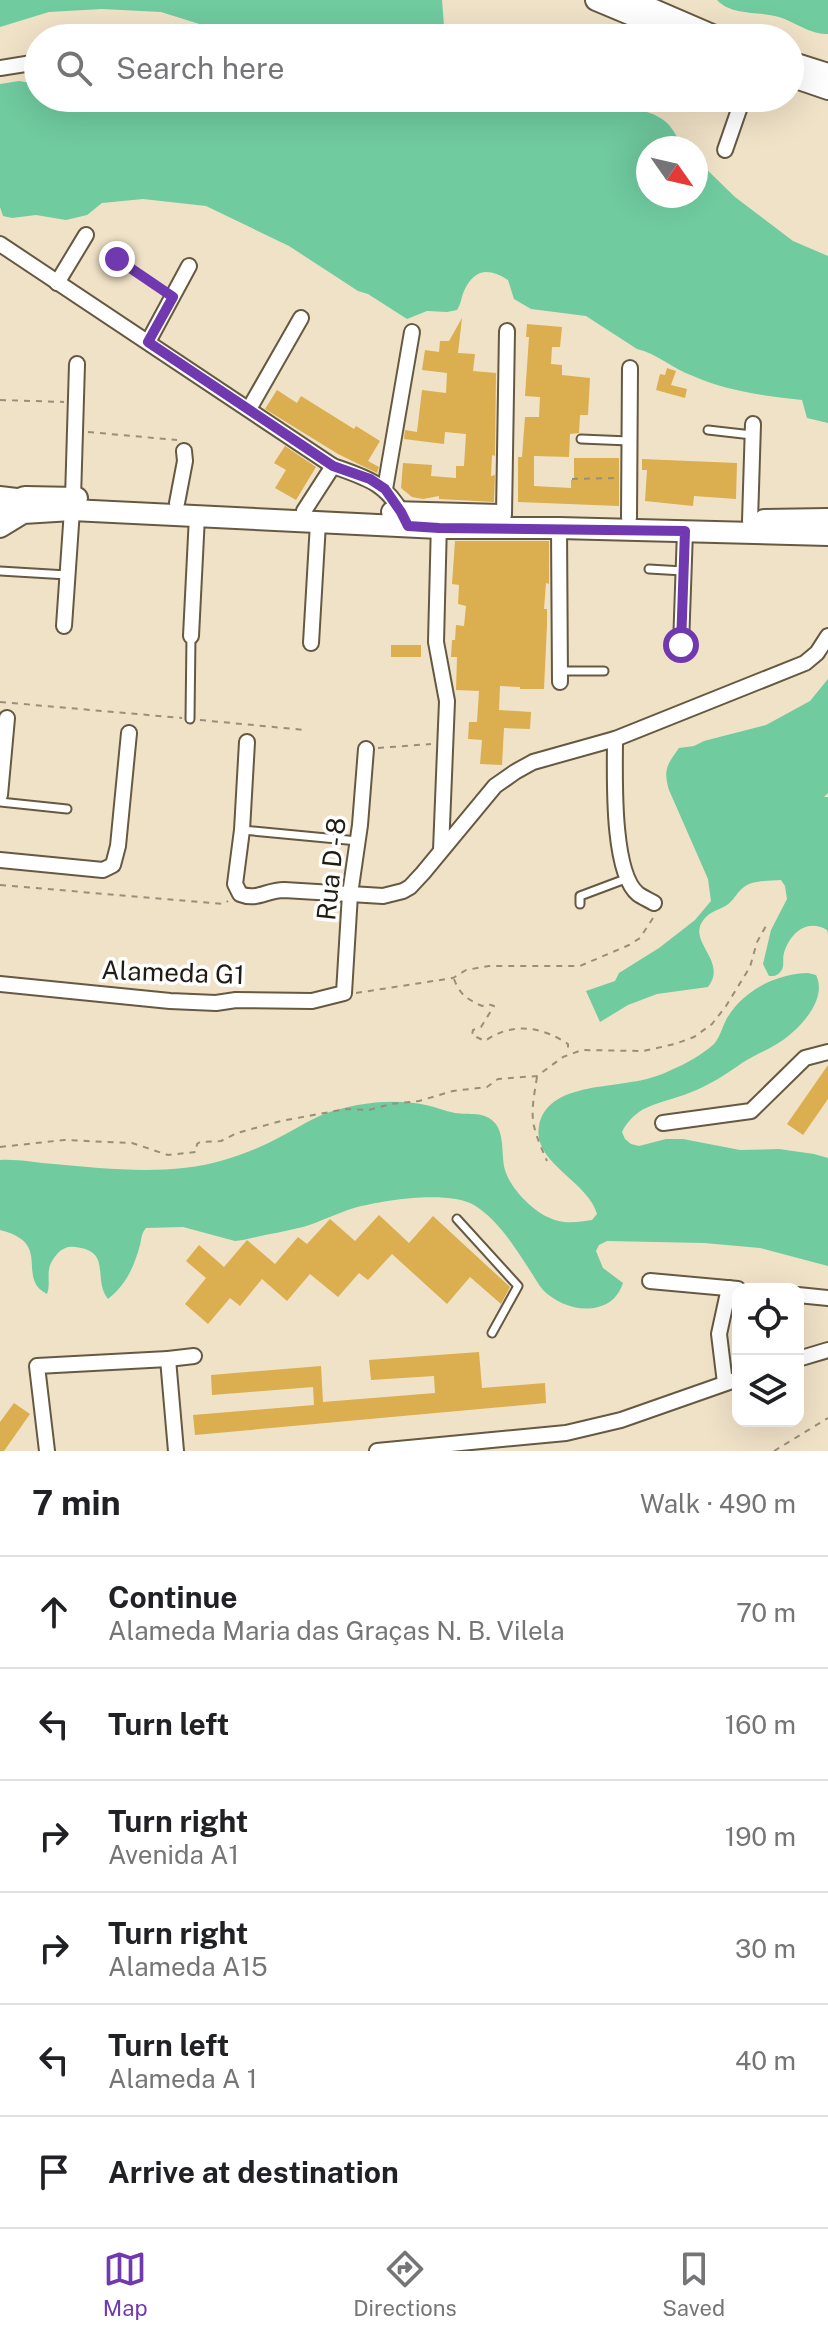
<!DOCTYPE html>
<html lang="en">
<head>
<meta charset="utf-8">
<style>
	body { margin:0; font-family:"Public Sans",sans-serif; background:#f2f2f2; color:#202124 }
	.controls { position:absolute; right:24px; bottom:24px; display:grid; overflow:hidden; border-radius:16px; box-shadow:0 8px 32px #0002 }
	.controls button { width:72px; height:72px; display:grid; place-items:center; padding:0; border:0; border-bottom:2px solid #e0e0e0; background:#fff; color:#202124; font:40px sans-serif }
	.compass { position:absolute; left:636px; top:136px; width:72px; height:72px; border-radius:50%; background:#fff; box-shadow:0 8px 32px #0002; rotate:124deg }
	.stop { position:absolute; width:24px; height:24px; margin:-18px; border:6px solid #7039af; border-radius:50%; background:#fff }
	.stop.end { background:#7039af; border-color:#fff; box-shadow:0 2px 8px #0008 }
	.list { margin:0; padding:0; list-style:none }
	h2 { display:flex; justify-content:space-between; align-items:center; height:104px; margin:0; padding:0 32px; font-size:34px }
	h2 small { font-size:26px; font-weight:400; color:#757577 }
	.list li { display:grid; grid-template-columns:52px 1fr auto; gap:24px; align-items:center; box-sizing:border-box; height:112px; padding:0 32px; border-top:2px solid #e0e0e0 }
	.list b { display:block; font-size:30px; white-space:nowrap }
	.list p { margin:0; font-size:26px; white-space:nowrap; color:#757577 }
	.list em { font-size:26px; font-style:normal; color:#757577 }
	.icon { flex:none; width:44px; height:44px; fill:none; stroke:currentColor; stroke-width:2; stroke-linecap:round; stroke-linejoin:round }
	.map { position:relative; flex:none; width:828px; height:1451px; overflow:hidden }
	.search { position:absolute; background:#fff; box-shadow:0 8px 32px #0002; left:24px; right:24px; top:24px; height:88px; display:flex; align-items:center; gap:20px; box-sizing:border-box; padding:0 28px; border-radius:44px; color:#757577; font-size:30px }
	.sheet { height:776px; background:#fff }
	nav { display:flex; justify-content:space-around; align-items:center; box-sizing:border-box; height:112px; border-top:2px solid #e0e0e0; background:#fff; font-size:22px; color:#757577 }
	nav a { display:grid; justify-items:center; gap:4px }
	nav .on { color:#7039af }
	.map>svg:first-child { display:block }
	.green { fill:#70cb9f }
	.building { fill:#dbae4f }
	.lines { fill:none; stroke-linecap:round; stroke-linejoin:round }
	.lane-casing { stroke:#655942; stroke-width:11 }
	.street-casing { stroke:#655942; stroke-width:18 }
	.secondary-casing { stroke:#655942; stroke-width:24 }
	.path { stroke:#988e7a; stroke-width:2; stroke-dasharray:6 6; stroke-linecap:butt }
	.lane { stroke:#fff; stroke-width:7 }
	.street { stroke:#fff; stroke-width:14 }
	.secondary { stroke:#fff; stroke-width:20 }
	.route { stroke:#7039af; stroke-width:10 }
	.labels { text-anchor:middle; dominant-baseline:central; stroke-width:7; stroke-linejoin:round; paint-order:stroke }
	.street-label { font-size:26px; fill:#211c12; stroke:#fff }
</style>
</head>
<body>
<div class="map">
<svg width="828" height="1451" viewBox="0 0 828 1451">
	<rect width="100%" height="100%" fill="#f0e2c7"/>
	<g class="green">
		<path d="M0 0H442L445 38H231L225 32 161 12 102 9 49 12 0 27Z"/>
		<path d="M717 0H828V34C811 35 795 22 779 17 758 11 732 16 717 0Z"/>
		<path d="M19 81 38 84V98H595C617 112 645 104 666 122 674 129 678 140 684 148H648V196H696V159L735 197 793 241 828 256V423L807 418 802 400C765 396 727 391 693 376 673 369 658 354 637 349L586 316 531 309 514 299 508 280C489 268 475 268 464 291 461 298 461 304 457 310L447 312 427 311 407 319 368 294 358 291 289 246 206 206 143 199 102 203 87 215 66 220 36 215 12 218 3 216 0 207V84Z"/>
		<path d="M828 679V793L824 797H828V934L827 930C807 918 790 933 784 953 782 959 785 966 781 971 777 976 775 976 769 976L763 964 771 930 787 899 785 886 781 880C771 881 752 880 744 887 737 892 734 900 727 905 719 910 711 911 705 918 684 941 729 960 708 987L657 994 628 1005 600 1022 586 991 615 981 619 973 659 948 695 920 711 901 708 879 669 790C663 769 667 765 679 748L694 746 704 741 766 725 810 701Z"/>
		<path d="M808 973 816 975C828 999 800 1029 780 1042 768 1050 754 1055 742 1063 725 1075 708 1086 689 1093 674 1099 657 1102 642 1110 634 1115 626 1123 622 1132L625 1139 631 1144 639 1146 666 1139H683L740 1150 779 1149 814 1154 828 1158V1266L760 1248 704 1243 607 1241 599 1245 596 1251 603 1268 623 1283C619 1295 611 1304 598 1307 579 1312 557 1304 543 1290 538 1284 534 1276 529 1269 514 1246 498 1220 474 1205 448 1190 383 1200 354 1208 337 1213 320 1222 303 1227 283 1232 263 1235 243 1240L235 1241 183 1227 146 1228C141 1234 142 1237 140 1245 134 1267 126 1285 108 1299 92 1279 113 1251 75 1247 63 1245 56 1254 51 1263 46 1273 51 1284 47 1294 15 1278 54 1243 0 1230V1160C19 1159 36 1163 54 1164 108 1169 171 1176 224 1160 243 1155 263 1146 280 1137 294 1130 309 1120 324 1114 355 1103 392 1098 426 1105 435 1107 445 1111 455 1113 468 1115 485 1111 495 1123 505 1135 501 1156 505 1170 511 1190 535 1214 555 1220 567 1224 580 1222 592 1220L597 1214C588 1181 532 1163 539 1126 546 1087 600 1088 631 1082 645 1080 659 1076 671 1070 686 1064 701 1055 713 1045 720 1038 722 1027 727 1018 744 990 776 974 808 973Z"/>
	</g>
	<g class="building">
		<path d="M462 318 458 353 475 354 473 371 496 373 495 456 492 455 491 476 495 475 494 502 439 499V496L423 499 412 497 401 488 403 463 432 465 431 476 456 478V466H464L466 434 445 432 444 444 404 439 405 430 417 432 422 390 446 393 447 373 422 370 425 350 439 352 440 341H449Z"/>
		<path d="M527 324 562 327 560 347H552L551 364 562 365V375L590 378 588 415H580L579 433 570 434 569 457 534 456V486L571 488V480H574V458H619V506L518 502V457H522L525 417H539L540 397 525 396 529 337H526Z"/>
		<path d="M667 368 676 371 671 385 687 389 685 398 656 390 660 374 665 375Z"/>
		<path d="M277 390 297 403 301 396 354 429 356 426 380 441 368 461 379 467 377 473 338 454 265 409Z"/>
		<path d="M285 446 316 467 296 500 275 488 286 470 274 463Z"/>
		<path d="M642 459 737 463 736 499 694 496 693 506 645 501 647 470H642Z"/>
		<path d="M455 541H549V584L546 583 544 609H547V625L544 689H520V687L500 686 499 710 531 712 530 729 504 728 502 765 480 764 482 740 468 739 469 722H477L479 691 456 690 457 657H451L452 640H455L456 625 464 626 466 606 458 604 459 585 452 584Z"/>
		<rect x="391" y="645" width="30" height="12"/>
		<path d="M828 1065V1099L803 1135 787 1124Z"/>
		<path d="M379 1215 409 1243 433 1216 510 1287 501 1304 470 1277 447 1304 392 1254 368 1280 359 1273 338 1297 310 1274 287 1301 262 1279 240 1306 230 1298 208 1324 185 1304 206 1278 186 1261 199 1245 224 1267 247 1240 275 1264 298 1237 307 1244 330 1219 355 1241Z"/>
		<path d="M479 1352 482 1388 545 1383 546 1403 195 1435 193 1415 314 1405 313 1387 212 1395 211 1375 321 1366 323 1402 435 1393 434 1376 371 1380 369 1360Z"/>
		<path d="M14 1403 30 1414 4 1451H0V1422Z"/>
	</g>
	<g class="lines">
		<g class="lane-casing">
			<g id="lane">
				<path d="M708 430 752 435"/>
				<path d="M581 439 629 441"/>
				<path d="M649 569 683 571"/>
				<path d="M0 571 67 575"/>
				<path d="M560 671H604"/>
				<path d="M190 719 191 636"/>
				<path d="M0 802 67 809"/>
				<path d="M242 830 358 841"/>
				<path d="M580 904V896L628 878"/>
				<path d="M457 1219 518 1286 492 1333"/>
			</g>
		</g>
		<g class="street-casing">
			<g id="street">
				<path d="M629 38 642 10"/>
				<path d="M0 68 38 62"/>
				<path d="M725 150 743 98"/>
				<path d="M0 244 333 466C367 478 387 483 404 517"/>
				<path d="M57 283 86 235"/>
				<path d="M148 342 189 266"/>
				<path d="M249 409 301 318"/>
				<path d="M385 489 412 332"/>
				<path d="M0 494 25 497"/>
				<path d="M73 498 77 364"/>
				<path d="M177 503 185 461 184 451"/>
				<path d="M304 511 333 466"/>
				<path d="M504 515 507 331"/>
				<path d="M629 518 630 368"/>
				<path d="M750 521 753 424"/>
				<path d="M439 522 436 642 447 701 441 850"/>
				<path d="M559 528 560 682"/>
				<path d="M64 626 72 510"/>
				<path d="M191 636 197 516"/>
				<path d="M311 643 318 523"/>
				<path d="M681 645 685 531"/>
				<path d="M615 739C615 772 611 872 638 894 642 897 649 900 654 903"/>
				<path d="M247 742 242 830 235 884 240 894C258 901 266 890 284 890L383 896 403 891 410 887 423 873 495 786 515 772 533 762 615 739 805 663 817 653 828 636"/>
				<path d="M0 795 7 718"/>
				<path d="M0 860 103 870 113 865 118 846 129 733"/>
				<path d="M0 984 170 1001 216 1003 236 1000 312 1001 344 993 350 894 360 825 366 749"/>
				<path d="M663 1123 751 1111 805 1058 828 1052"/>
				<path d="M650 1281 738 1289"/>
				<path d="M798 1295 828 1298"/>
				<path d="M798 1359 828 1350"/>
				<path d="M725 1383 719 1334 729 1288"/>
				<path d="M47 1451 37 1366 168 1359"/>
				<path d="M176 1451 168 1359 194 1356"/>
				<path d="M377 1451 566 1433 621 1420 738 1379"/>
			</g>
		</g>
		<g class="secondary-casing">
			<g id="secondary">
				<path d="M596 0 687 38"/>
				<path d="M631 0 719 38"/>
				<path d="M790 62 828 74"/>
				<path d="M790 76 828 89"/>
				<path d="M0 511 16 500 25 497 77 498"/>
				<path d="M392 512 500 515"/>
				<path d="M764 520 828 519"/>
				<path d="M0 527 23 513 72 510 439 528H559L828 535"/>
			</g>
		</g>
		<g class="path">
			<path d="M117 259 162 290"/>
			<path d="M0 400 64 402"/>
			<path d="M88 432 177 440"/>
			<path d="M572 479 616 478"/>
			<path d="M0 702 182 718"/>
			<path d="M200 720 305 730"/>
			<path d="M378 748 431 744"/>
			<path d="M0 885 223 904 228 901"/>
			<path d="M454 979C460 995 467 999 482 1006L488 1004 494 1006 481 1027 473 1030 472 1035 485 1041C512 1022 541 1026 568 1044V1053"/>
			<path d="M356 993 453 978 466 970 489 966H580L629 945 640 938 655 915"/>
			<path d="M537 1077C530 1119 530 1122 547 1161"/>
			<path d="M0 1147 64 1140 132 1143 168 1155 196 1152 197 1144 200 1142 221 1141 237 1133 281 1121 346 1109 369 1110 391 1104 419 1101 453 1091 487 1087 498 1079 537 1076 563 1057 582 1050 643 1051 675 1044 694 1037 712 1024 726 1006 750 967 757 942 767 924"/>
			<path d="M774 1451 828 1418"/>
		</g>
		<use href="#lane" class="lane"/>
		<use href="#street" class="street"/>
		<use href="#secondary" class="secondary"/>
	</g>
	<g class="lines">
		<path class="route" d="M117 259 173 297 148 342 333 466 370 479 385 489 401 512 408 526 439 528 685 531 681 645"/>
	</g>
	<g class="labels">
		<g class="street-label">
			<text transform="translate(331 869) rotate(-84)">Rua D - 8</text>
			<text transform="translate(173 972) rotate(2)">Alameda G1</text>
		</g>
	</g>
</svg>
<div class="controls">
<button><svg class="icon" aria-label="locate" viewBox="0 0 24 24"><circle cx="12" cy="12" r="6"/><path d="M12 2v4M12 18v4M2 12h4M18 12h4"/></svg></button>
<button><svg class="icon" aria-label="layers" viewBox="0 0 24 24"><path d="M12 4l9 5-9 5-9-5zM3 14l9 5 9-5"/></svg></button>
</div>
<svg class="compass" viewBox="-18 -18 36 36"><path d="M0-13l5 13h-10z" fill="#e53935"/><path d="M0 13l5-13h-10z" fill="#757577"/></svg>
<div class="stop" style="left:681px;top:645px"></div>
<div class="stop end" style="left:117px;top:259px"></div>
<div class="search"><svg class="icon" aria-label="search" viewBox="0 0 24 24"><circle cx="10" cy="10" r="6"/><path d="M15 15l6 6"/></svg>Search here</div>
</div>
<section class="sheet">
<h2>7 min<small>Walk · 490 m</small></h2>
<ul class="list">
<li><svg class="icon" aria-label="ahead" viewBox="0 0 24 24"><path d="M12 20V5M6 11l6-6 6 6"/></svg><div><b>Continue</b><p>Alameda Maria das Graças N. B. Vilela</p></div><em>70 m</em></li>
<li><svg class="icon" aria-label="left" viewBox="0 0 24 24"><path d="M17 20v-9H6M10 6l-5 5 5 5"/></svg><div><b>Turn left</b></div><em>160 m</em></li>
<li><svg class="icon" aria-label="right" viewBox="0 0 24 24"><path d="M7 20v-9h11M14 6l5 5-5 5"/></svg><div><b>Turn right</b><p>Avenida A1</p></div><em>190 m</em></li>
<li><svg class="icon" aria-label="right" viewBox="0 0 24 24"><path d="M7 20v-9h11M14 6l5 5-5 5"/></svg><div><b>Turn right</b><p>Alameda A15</p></div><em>30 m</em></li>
<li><svg class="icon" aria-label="left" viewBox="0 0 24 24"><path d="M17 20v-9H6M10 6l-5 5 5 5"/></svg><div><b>Turn left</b><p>Alameda A 1</p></div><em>40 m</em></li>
<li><svg class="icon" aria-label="arrive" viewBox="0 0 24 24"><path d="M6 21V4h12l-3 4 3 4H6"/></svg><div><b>Arrive at destination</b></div></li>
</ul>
</section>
<nav>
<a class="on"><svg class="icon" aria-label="map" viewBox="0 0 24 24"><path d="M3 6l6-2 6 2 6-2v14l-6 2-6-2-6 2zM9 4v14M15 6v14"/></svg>Map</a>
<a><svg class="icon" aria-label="directions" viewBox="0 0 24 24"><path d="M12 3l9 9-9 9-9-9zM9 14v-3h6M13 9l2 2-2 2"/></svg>Directions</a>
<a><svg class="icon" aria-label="saved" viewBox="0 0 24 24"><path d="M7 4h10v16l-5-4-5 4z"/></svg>Saved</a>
</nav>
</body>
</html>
